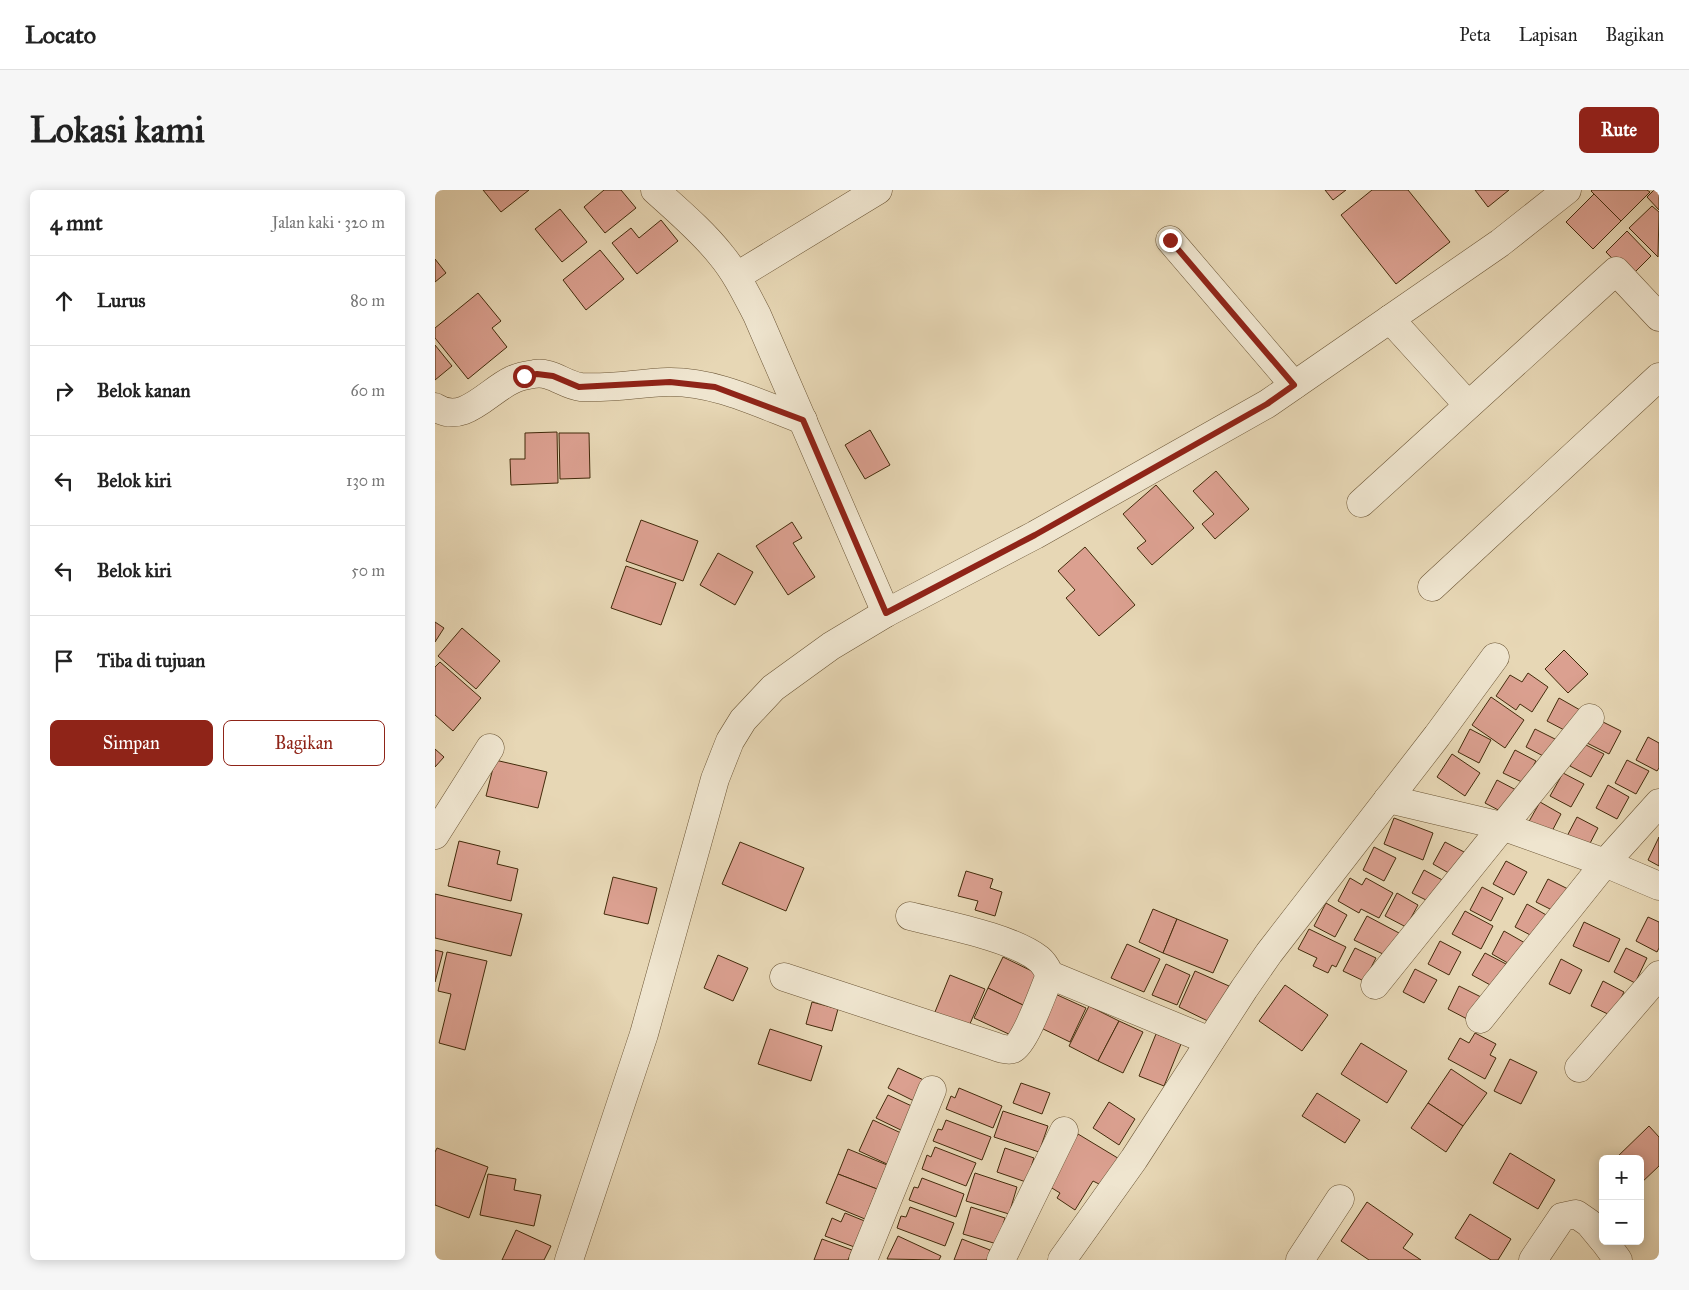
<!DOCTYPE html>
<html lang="id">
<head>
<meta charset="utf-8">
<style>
	body { margin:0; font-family:"IM FELL Great Primer",serif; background:#f6f6f6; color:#222 }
	.controls { position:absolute; right:15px; bottom:15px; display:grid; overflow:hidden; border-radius:8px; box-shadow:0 2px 12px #0003 }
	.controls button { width:45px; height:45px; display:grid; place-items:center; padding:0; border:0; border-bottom:1px solid #e0e0e0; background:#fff; color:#222; font:25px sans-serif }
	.stop { position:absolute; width:15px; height:15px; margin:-11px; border:4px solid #8f2418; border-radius:50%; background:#fff }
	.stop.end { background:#8f2418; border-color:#fff; box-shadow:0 1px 5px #0008 }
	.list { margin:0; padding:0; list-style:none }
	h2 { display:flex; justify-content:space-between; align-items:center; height:65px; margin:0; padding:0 20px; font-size:21px }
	h2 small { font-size:16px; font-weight:400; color:#767676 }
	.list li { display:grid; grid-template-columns:32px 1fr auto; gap:15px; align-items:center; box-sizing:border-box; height:90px; padding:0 20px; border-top:1px solid #e0e0e0 }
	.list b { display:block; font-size:19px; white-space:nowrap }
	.list em { font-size:16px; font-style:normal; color:#767676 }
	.actions { display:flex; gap:10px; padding:15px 20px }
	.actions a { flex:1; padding:11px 0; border:1px solid #8f2418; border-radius:8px; text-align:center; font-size:18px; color:#8f2418 }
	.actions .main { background:#8f2418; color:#fff }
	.icon { flex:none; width:28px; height:28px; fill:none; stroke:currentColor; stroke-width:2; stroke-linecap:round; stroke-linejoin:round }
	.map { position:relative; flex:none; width:1224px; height:1070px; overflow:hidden; border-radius:8px }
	header { display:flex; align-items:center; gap:30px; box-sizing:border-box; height:70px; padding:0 25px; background:#fff; border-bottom:1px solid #e0e0e0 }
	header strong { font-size:24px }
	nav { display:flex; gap:28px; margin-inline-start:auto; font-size:18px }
	.intro { display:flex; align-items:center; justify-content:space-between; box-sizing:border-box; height:120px; padding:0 30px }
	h1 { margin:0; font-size:35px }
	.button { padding:12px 22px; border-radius:8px; background:#8f2418; color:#fff; font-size:18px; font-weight:700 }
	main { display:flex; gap:30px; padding:0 30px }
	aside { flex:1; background:#fff; border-radius:8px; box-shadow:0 2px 12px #0003 }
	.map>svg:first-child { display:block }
	.building { fill:#dba090; stroke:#432b0b }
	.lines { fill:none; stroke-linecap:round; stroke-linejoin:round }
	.minor-casing { stroke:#6c5636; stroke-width:29 }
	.minor { stroke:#efe5cf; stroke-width:28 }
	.route { stroke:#8f2418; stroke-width:6 }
</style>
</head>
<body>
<header>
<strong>Locato</strong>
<nav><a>Peta</a><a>Lapisan</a><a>Bagikan</a></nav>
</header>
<div class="intro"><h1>Lokasi kami</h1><a class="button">Rute</a></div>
<main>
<aside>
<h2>4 mnt<small>Jalan kaki · 320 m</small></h2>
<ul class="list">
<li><svg class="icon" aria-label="ahead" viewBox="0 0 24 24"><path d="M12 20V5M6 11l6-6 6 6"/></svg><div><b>Lurus</b></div><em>80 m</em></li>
<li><svg class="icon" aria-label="right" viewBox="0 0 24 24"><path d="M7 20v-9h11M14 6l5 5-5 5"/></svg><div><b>Belok kanan</b></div><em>60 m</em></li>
<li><svg class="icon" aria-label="left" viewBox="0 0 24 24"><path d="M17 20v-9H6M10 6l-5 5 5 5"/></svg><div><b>Belok kiri</b></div><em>130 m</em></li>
<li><svg class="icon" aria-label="left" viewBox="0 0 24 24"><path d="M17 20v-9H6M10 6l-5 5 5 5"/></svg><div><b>Belok kiri</b></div><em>50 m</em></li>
<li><svg class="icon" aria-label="arrive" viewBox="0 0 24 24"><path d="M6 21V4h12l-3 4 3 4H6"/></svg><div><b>Tiba di tujuan</b></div></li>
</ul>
<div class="actions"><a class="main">Simpan</a><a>Bagikan</a></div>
</aside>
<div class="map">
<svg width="1224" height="1070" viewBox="0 0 1224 1070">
	<rect width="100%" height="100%" fill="#e7d7b5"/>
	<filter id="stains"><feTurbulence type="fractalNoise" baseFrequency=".004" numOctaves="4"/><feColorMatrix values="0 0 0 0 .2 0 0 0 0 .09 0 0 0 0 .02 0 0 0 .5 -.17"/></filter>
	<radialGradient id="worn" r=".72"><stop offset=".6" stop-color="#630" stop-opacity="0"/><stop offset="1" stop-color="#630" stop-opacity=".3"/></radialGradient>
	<g class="building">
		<path d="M48 0H94L66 22Z"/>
		<path d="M169 0H186L201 18 170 43 149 17Z"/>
		<path d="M890 0H911L898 10Z"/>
		<path d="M937 0H973L1015 52 961 94 906 25Z"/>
		<path d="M1040 0H1074L1053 17Z"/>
		<path d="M1157 0H1212L1215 2 1186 31 1156 1Z"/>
		<path d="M1219 0H1224V20L1212 7Z"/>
		<path d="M1159 4 1186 31 1158 59 1131 32Z"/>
		<path d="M1217 16 1224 22 1223 67 1194 38Z"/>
		<path d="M125 19 152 52 127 72 100 39Z"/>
		<path d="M226 30 243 51 202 84 177 53 196 38 204 48Z"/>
		<path d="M1192 41 1216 66 1195 87 1171 62Z"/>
		<path d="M165 60 189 89 151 120 128 90Z"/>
		<path d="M0 69 11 83 0 92Z"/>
		<path d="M43 103 66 131 57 138 72 157 33 189 0 148V138Z"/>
		<path d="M0 155 17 176 0 190Z"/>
		<path d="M435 240 455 275 430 289 410 255Z"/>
		<path d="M122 242 123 293 76 295 75 269H90V243Z"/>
		<path d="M124 243H154L155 288 125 289Z"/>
		<path d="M781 281 814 319 780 349 767 334 779 324 758 301Z"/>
		<path d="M721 295 759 338 717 375 702 358 711 351 688 324Z"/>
		<path d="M206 330 263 351 248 391 191 371Z"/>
		<path d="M357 332 367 348 358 353 380 387 353 405 321 356Z"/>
		<path d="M650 357 700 415 664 446 631 408 640 400 623 381Z"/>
		<path d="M283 363 318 382 300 415 265 395Z"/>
		<path d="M191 376 241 393 226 435 176 418Z"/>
		<path d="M0 432 9 438 0 452Z"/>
		<path d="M27 438 65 471 41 499 3 466Z"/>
		<path d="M1129 460 1153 484 1133 503 1110 479Z"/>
		<path d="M5 472 46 508 18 541 0 525V477Z"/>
		<path d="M1093 483 1113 497 1097 522 1085 514 1081 520 1061 506 1075 485 1087 492Z"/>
		<path d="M1056 507 1089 530 1070 558 1037 535Z"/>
		<path d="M1124 508 1145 520 1133 542 1112 531Z"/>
		<path d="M1164 530 1186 541 1174 564 1152 553Z"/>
		<path d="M1035 539 1056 550 1044 573 1023 562Z"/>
		<path d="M1100 539 1122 550 1112 568 1091 557Z"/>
		<path d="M1213 547 1224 553V578L1222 581 1201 570Z"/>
		<path d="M1147 553 1169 564 1156 587 1135 576Z"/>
		<path d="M0 559 9 567 0 577Z"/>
		<path d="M1080 560 1101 571 1089 593 1068 583Z"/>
		<path d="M1017 564 1045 583 1030 606 1002 587Z"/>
		<path d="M60 570 112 582 103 618 51 606Z"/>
		<path d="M1192 570 1214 581 1201 604 1180 593Z"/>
		<path d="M1128 583 1149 594 1136 617 1115 606Z"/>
		<path d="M1062 590 1083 601 1071 624 1050 613Z"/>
		<path d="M1173 595 1194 607 1182 629 1161 618Z"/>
		<path d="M1105 612 1126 624 1114 647 1092 635Z"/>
		<path d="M1142 627 1163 638 1151 661 1130 650Z"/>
		<path d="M959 628 998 643 988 670 949 654Z"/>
		<path d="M1224 647V676L1213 670Z"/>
		<path d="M24 651 65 661 62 674 83 679 76 711 13 696Z"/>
		<path d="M305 652 369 678 351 721 287 694Z"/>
		<path d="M1010 652 1031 663 1019 686 998 674Z"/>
		<path d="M939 657 961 668 949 691 928 680Z"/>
		<path d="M1071 671 1092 682 1079 705 1058 694Z"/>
		<path d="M989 680 1011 692 999 714 977 703Z"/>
		<path d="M531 681 558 689 555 698 567 702 560 726 540 720 543 711 523 706Z"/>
		<path d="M178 687 222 698 213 734 169 724Z"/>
		<path d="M915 688 927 695 931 688 958 703 944 728 926 719 924 723 903 711Z"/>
		<path d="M1113 689 1135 700 1123 723 1101 712Z"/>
		<path d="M1047 697 1068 708 1056 731 1035 720Z"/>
		<path d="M962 703 983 715 971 737 950 726Z"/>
		<path d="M0 704 87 724 76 766 0 748Z"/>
		<path d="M891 713 912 725 900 747 879 736Z"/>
		<path d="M1092 714 1113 726 1101 748 1080 737Z"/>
		<path d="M718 719 742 729 728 763 704 752Z"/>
		<path d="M1030 721 1058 736 1046 759 1017 744Z"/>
		<path d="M932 726 964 743 952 766 919 750Z"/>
		<path d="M1213 727 1224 732V758L1222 762 1201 751Z"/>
		<path d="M742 729 793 750 778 783 728 763Z"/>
		<path d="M1149 732 1185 749 1174 772 1138 756Z"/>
		<path d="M874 739 911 757 901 777 897 775 893 783 878 776 882 768 863 759Z"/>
		<path d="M1069 741 1090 753 1078 776 1057 764Z"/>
		<path d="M1005 751 1026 762 1014 785 993 774Z"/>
		<path d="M692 754 725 769 709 802 676 788Z"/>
		<path d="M920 758 941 768 929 791 908 781Z"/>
		<path d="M1191 758 1212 768 1200 793 1179 782Z"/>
		<path d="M0 760 8 762 0 792Z"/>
		<path d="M12 762 52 771 30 860 4 853 16 804 3 801Z"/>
		<path d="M1050 763 1071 774 1059 797 1037 785Z"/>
		<path d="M283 765 313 778 298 811 269 798Z"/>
		<path d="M568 767 607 786 592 817 553 798Z"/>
		<path d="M1126 769 1147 780 1135 804 1114 794Z"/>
		<path d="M731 774 755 785 742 815 717 805Z"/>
		<path d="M980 779 1002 790 989 813 968 802Z"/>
		<path d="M760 781 794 796 777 833 744 817Z"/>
		<path d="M515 785 550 799 534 836 500 822Z"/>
		<path d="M1168 791 1189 802 1177 826 1156 816Z"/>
		<path d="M850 795 893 825 867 861 824 831Z"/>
		<path d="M1024 796 1046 807 1034 830 1013 819Z"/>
		<path d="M553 798 592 817 578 846 539 828Z"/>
		<path d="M618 803 651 818 635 852 602 836Z"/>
		<path d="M377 812 403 819 397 841 371 834Z"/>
		<path d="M654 816 684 831 663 871 634 856Z"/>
		<path d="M684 831 708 842 688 883 663 871Z"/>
		<path d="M335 839 387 856 376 891 323 874Z"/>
		<path d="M1040 843 1061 854 1055 865 1061 868 1050 889 1013 869 1025 848 1034 853Z"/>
		<path d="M721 844 746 854 729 896 704 886Z"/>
		<path d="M926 853 972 881 952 913 906 884Z"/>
		<path d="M1075 869 1102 882 1086 914 1059 901Z"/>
		<path d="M463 878 493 892 483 913 453 898Z"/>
		<path d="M1016 879 1052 903 1028 936 993 913Z"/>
		<path d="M586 893 615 903 607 924 578 913Z"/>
		<path d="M524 898 567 916 558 938 511 919 516 906 520 908Z"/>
		<path d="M882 903 925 930 910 953 867 926Z"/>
		<path d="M453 905 481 918 470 942 441 928Z"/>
		<path d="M674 912 700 929 684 955 658 938Z"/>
		<path d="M993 913 1028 936 1011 962 976 938Z"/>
		<path d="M568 921 613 936 604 962 559 947Z"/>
		<path d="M438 930 466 943 452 974 424 961Z"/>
		<path d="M511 930 556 947 547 970 498 951 503 939 507 940Z"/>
		<path d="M1214 936 1224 947V976L1205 994V969H1180Z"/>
		<path d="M643 944 686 970 670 997 658 991 640 1020 622 1008 625 1003 612 995Z"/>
		<path d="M500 957 541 973 531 996 487 979 492 965 496 967Z"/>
		<path d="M2 958 53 977 34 1028 0 1015V962Z"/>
		<path d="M570 958 599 968 591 992 562 982Z"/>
		<path d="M413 959 452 975 442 999 403 984Z"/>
		<path d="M1075 963 1120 990 1103 1019 1058 993Z"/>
		<path d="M540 983 582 997 574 1024 531 1011Z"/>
		<path d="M53 984 81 989 79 1000 106 1005 99 1036 45 1025Z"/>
		<path d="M403 984 442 999 430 1029 391 1013Z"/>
		<path d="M487 988 529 1004 521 1027 474 1010 479 997 483 998Z"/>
		<path d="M932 1012 978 1044 968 1058 986 1070H934L906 1051Z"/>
		<path d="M475 1017 519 1033 510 1056 462 1038 466 1026 471 1027Z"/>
		<path d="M536 1017 570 1028 562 1054 528 1044Z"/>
		<path d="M410 1023 432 1032 422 1058 390 1046 397 1028 406 1032Z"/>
		<path d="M1035 1024 1076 1049 1063 1070H1056L1020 1048Z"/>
		<path d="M81 1040 116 1056 109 1070H67Z"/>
		<path d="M463 1046 506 1066 504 1070 452 1069Z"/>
		<path d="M387 1049 417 1060 413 1070H379Z"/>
		<path d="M527 1049 555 1060 552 1070H519Z"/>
	</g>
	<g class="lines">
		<g class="minor-casing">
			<g id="minor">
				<path d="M220 0C243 21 267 41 286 65 301 83 311 104 322 125L451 423"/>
				<path d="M735 50 859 195"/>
				<path d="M302 86 443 0"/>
				<path d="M955 129 1033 215"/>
				<path d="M0 217C28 236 53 201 77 190 83 187 92 185 99 184 117 181 129 195 146 197 175 199 204 193 233 192 280 191 325 214 368 230"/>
				<path d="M926 313 1181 81 1224 127"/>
				<path d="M997 397 1224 187"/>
				<path d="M953 609 1067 636 1170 673 1224 696"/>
				<path d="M0 645 55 558"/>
				<path d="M475 726C510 735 576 747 604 769 610 774 612 779 615 785L775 851"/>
				<path d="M349 787 559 856C564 858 573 861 578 859 590 854 609 799 615 785"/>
				<path d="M940 795 1155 528"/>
				<path d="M1045 829 1170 673 1224 613"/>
				<path d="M1144 878 1224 785"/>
				<path d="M1169 1051 1183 1070"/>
				<path d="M134 1070 209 844 280 589 295 551 308 530 338 498 396 456 451 423 600 345 832 214 1065 53 1132 0"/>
				<path d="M428 1070 497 900"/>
				<path d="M566 1070 629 941"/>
				<path d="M627 1070 699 969 809 799 834 763 1002 546 1060 467"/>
				<path d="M865 1070 905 1009"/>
				<path d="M1098 1070 1127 1027 1141 1024 1154 1033 1168 1050"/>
			</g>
		</g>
		<use href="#minor" class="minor"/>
	</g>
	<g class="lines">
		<path class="route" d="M89 186 102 184 118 186 144 197 235 192 280 197 368 230 451 423 600 345 832 214 859 195 735 50"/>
	</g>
	<rect width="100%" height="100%" filter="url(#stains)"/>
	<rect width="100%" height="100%" fill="url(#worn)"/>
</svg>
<div class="controls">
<button>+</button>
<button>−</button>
</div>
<div class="stop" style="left:89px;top:186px"></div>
<div class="stop end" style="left:735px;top:50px"></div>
</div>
</main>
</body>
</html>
